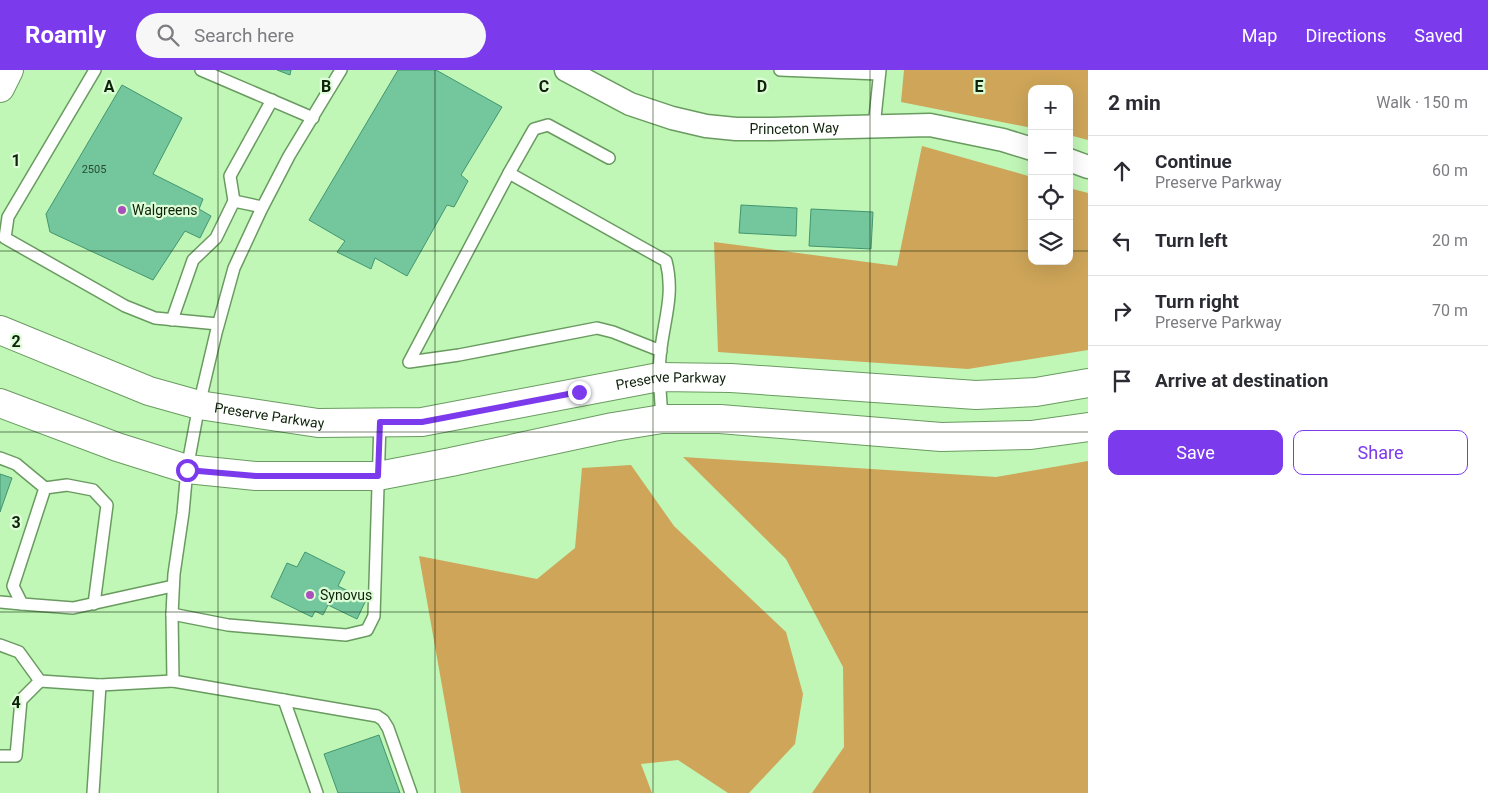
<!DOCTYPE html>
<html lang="en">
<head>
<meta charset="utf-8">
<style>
	body { margin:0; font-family:Roboto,sans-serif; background:#f7f7f7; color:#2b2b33 }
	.controls { position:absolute; right:15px; top:15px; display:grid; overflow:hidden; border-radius:10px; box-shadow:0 5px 20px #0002 }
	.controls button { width:45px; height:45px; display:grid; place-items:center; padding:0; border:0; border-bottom:1px solid #e1e1e2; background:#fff; color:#2b2b33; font:25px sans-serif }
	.stop { position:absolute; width:15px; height:15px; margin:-11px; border:4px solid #7c3aed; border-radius:50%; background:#fff }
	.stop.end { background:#7c3aed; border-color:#fff; box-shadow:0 1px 5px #0008 }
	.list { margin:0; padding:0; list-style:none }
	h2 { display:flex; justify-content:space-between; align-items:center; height:65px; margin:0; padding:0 20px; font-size:21px }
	h2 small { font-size:16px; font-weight:400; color:#7c7c81 }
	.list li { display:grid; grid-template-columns:32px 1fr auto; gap:15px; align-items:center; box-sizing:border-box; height:70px; padding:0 20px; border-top:1px solid #e1e1e2 }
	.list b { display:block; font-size:19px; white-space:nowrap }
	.list p { margin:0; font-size:16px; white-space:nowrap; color:#7c7c81 }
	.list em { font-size:16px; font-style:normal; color:#7c7c81 }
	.actions { display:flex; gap:10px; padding:15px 20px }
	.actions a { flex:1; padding:11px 0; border:1px solid #7c3aed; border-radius:10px; text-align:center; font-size:18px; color:#7c3aed }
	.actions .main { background:#7c3aed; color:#fff }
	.icon { flex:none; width:28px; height:28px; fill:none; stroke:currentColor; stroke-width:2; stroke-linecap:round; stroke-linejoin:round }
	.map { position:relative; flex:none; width:1088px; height:723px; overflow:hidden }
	header { display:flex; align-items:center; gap:30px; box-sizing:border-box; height:70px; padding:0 25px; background:#7c3aed; color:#fff }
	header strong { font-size:24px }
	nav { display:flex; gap:28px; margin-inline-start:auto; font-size:18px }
	.search { width:350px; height:45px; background:#f7f7f7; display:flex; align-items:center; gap:12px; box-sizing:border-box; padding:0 18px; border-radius:28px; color:#7c7c81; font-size:19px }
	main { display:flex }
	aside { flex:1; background:#fff }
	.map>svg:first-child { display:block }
	.forest { fill:#cea559 }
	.building { fill:#74c69d; stroke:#42966f }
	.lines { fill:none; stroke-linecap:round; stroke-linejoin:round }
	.lane-casing { stroke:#699b60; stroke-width:14 }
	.street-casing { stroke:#699b60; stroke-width:25 }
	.secondary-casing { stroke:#699b60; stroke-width:30 }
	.lane { stroke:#fff; stroke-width:11 }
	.street { stroke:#fff; stroke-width:22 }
	.secondary { stroke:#fff; stroke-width:28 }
	.route { stroke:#7c3aed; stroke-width:6 }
	.grid { fill:none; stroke:#0e220a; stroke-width:1; stroke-opacity:0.55 }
	.poi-dot { fill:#aa50bc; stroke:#dcfdd6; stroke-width:2 }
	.labels { text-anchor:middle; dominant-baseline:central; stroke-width:4.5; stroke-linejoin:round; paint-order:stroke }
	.number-label { font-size:11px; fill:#284b2f }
	.street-label { font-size:14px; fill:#0e220a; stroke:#dcfdd6 }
	.poi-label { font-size:14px; fill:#0e220a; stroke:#dcfdd6; text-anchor:start }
	.grid-label { font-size:16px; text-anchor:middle; font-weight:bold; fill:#0e220a; stroke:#dcfdd6; stroke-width:4.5; stroke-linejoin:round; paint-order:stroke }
</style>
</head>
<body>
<header>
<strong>Roamly</strong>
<div class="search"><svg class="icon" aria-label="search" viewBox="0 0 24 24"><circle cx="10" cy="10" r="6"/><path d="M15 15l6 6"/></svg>Search here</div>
<nav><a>Map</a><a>Directions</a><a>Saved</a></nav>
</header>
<main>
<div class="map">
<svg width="1088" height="723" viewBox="0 0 1088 723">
	<rect width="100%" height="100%" fill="#c0f6b6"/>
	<g class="forest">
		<path d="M904 0H1088V70L1069 65V19H1032V58L901 32Z"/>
		<path d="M922 76 1032 107V191H1069V118L1088 123V280L968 299 718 282 714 172 897 196Z"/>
		<path d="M683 387 996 407 1088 391V723H812L844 677 843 597 786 489Z"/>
		<path d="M631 395 674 456 786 562 803 624 795 674 749 723H728L678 690 641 694 652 723H461L419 486 537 509 575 478 582 398Z"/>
	</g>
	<g class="building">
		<path d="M277 0H291L290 5Z"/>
		<path d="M398 0H436L502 37 461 105 468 111 454 137 447 135 407 206 375 188 371 199 337 182 345 171 309 150Z"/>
		<path d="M122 15 182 48 153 104 203 129 199 139 211 146 200 168 185 161 153 210 50 162 46 144Z"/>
		<path d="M741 135 797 138 796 166 739 163Z"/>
		<path d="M811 139 873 142 871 179 809 176Z"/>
		<path d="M0 404 12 408 0 442Z"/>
		<path d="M305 482 345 502 338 516 366 530 357 549 328 535 323 545 315 541 312 547 271 527 287 493 297 497Z"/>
		<path d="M379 665 400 723H338L324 684Z"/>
	</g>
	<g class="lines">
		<g class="lane-casing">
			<g id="lane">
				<path d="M95 0 8 147 5 168 125 236 155 248 218 254"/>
				<path d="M201 0 313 48"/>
				<path d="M341 0 289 86 261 140 234 198 216 263 199 335 187 399 183 443 174 504 172 544 173 611 377 646 383 650 388 658 411 723"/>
				<path d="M780 0 879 4"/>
				<path d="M874 57 880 0"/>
				<path d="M509 103 534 59 548 55 609 88"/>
				<path d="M234 131 230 106 272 30"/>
				<path d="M172 250 193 190 216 168 234 131 262 137"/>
				<path d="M661 281 613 262 597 258 459 285 409 292 509 103 666 191C675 226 663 252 660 287 658 307 661 329 662 349"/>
				<path d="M0 388 16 394 45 418"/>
				<path d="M0 532 22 534"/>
				<path d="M94 534 107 435 93 420 67 415 45 418 13 516 22 534 73 538 173 516"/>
				<path d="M172 544 228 555 346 565 367 560 374 546 380 352"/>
				<path d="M0 575 19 582 40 611 100 615"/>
				<path d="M284 630 317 723"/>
				<path d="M0 686H16L21 630 40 611"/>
				<path d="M93 723 100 615 173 611"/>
			</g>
		</g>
		<g class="street-casing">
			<g id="street">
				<path id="s1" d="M566 0 630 34 672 48 706 56 736 59H771L930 55 1003 70 1032 79"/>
				<path d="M1069 90 1088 97"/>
			</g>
		</g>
		<g class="secondary-casing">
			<g id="secondary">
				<path d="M0 18 9 0"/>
				<path id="s2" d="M0 260 149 321 199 335 318 353 422 352 659 307 731 308 976 325 1036 322 1088 313"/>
				<path d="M0 333 117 377 187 399 256 406H378L451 392 613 357 662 349H720L941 367 1031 365 1088 357"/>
			</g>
		</g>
		<use href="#lane" class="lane"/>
		<use href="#street" class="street"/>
		<use href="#secondary" class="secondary"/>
	</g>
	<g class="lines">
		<path class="route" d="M187 400 256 406H378L380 352H422L579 322"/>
	</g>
	<path class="grid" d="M218 0V723M435 0V723M653 0V723M870 0V723M0 181H1032M1069 181H1088M0 362H1088M0 542H1088"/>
	<g class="poi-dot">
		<circle cx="122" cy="140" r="5"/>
		<circle cx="310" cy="525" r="5"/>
	</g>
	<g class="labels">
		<g class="number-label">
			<text x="94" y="99">2505</text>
		</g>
		<g class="street-label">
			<text stroke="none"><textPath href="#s1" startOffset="240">Princeton Way</textPath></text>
			<text stroke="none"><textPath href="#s2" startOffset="690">Preserve Parkway</textPath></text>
			<text stroke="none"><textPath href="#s2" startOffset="284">Preserve Parkway</textPath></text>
		</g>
		<g class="poi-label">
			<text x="132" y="140">Walgreens</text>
			<text x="320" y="525">Synovus</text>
		</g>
	</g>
	<g class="grid-label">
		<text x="109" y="22">A</text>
		<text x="326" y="22">B</text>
		<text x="544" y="22">C</text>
		<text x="762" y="22">D</text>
		<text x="979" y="22">E</text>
		<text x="16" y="96">1</text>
		<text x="16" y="277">2</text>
		<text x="16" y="458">3</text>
		<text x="16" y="638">4</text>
	</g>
</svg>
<div class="controls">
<button>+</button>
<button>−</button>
<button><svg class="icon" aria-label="locate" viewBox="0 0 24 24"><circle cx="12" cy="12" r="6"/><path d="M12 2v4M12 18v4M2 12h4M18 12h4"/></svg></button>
<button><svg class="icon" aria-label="layers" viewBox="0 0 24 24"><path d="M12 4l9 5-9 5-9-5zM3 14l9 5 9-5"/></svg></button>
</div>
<div class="stop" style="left:187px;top:400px"></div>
<div class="stop end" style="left:579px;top:322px"></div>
</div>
<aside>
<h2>2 min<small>Walk · 150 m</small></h2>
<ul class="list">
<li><svg class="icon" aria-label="ahead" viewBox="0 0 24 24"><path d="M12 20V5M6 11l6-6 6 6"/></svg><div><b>Continue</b><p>Preserve Parkway</p></div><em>60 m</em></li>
<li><svg class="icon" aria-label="left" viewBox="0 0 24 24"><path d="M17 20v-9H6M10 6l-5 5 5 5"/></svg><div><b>Turn left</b></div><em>20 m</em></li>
<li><svg class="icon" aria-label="right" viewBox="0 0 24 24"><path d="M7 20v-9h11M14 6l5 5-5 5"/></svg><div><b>Turn right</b><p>Preserve Parkway</p></div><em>70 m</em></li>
<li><svg class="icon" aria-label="arrive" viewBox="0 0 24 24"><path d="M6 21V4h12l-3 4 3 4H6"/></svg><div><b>Arrive at destination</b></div></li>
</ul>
<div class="actions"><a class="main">Save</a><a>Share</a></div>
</aside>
</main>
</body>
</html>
